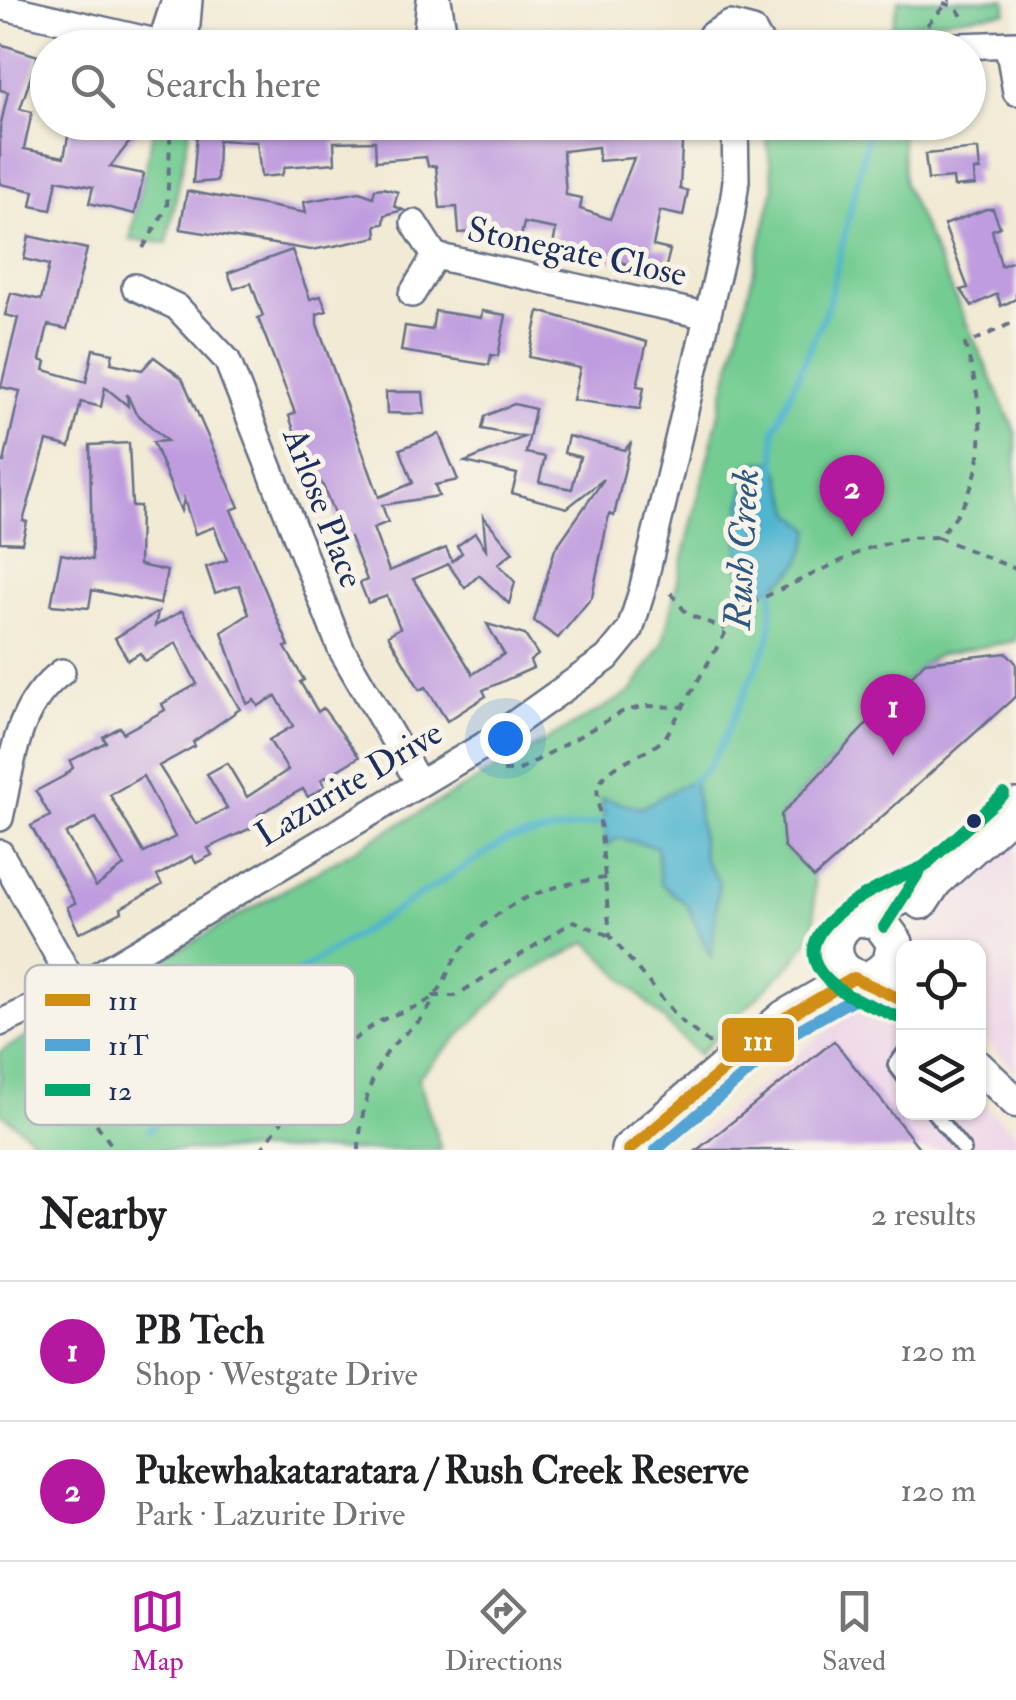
<!DOCTYPE html>
<html lang="en">
<head>
<meta charset="utf-8">
<style>
	body { margin:0; font-family:"IM FELL Double Pica",serif; background:#f2f2f2; color:#202124 }
	.controls { position:absolute; right:30px; bottom:30px; display:grid; overflow:hidden; border-radius:20px; box-shadow:0 2px 8px #0004 }
	.controls button { width:90px; height:90px; display:grid; place-items:center; padding:0; border:0; border-bottom:2px solid #e0e0e0; background:#fff; color:#202124; font:50px sans-serif }
	.you { position:absolute; left:505px; top:738px; width:35px; height:35px; margin:-25px; border:8px solid #fff; border-radius:50%; background:#1a73e8; box-shadow:0 0 0 15px #1a73e833 }
	.badge { display:grid; place-items:center; width:65px; height:65px; border-radius:50%; background:#b5179e; color:#fff; font-size:32px; font-weight:700 }
	.pin { position:absolute; translate:-50% -82px; filter:drop-shadow(0 2px 5px #0008) }
	.pin::after { content:''; position:absolute; top:52px; width:35px; height:30px; background:inherit; clip-path:polygon(0 0,100% 0,50% 100%) }
	.list { margin:0; padding:0; list-style:none }
	h2 { display:flex; justify-content:space-between; align-items:center; height:130px; margin:0; padding:0 40px; font-size:42px }
	h2 small { font-size:32px; font-weight:400; color:#757577 }
	.list li { display:grid; grid-template-columns:65px 1fr auto; gap:30px; align-items:center; box-sizing:border-box; height:140px; padding:0 40px; border-top:2px solid #e0e0e0 }
	.list b { display:block; font-size:38px; white-space:nowrap }
	.list p { margin:0; font-size:32px; white-space:nowrap; color:#757577 }
	.list em { font-size:32px; font-style:normal; color:#757577 }
	.icon { flex:none; width:55px; height:55px; fill:none; stroke:currentColor; stroke-width:2; stroke-linecap:round; stroke-linejoin:round }
	.map { position:relative; flex:none; width:1016px; height:1150px; overflow:hidden }
	.search { position:absolute; background:#fff; box-shadow:0 2px 8px #0004; left:30px; right:30px; top:30px; height:110px; display:flex; align-items:center; gap:25px; box-sizing:border-box; padding:0 35px; border-radius:55px; color:#757577; font-size:38px }
	.sheet { height:410px; background:#fff }
	nav { display:flex; justify-content:space-around; align-items:center; box-sizing:border-box; height:140px; border-top:2px solid #e0e0e0; background:#fff; font-size:28px; color:#757577 }
	nav a { display:grid; justify-items:center; gap:5px }
	nav .on { color:#b5179e }
	.map>svg:first-child { display:block }
	.built { fill:#edd1e9 }
	.green { fill:#73cc92; stroke:#477e78; stroke-width:2.5 }
	.water { fill:#50b5cf; stroke:#367296; stroke-width:2.5 }
	.lines { fill:none; stroke-linecap:round; stroke-linejoin:round }
	.stream { stroke:#50b5cf; stroke-width:6 }
	.building { fill:#bf9cdf; fill-rule:evenodd }
	.service-casing { stroke:#667087; stroke-width:18 }
	.minor-casing { stroke:#667087; stroke-width:30 }
	.tertiary-casing { stroke:#667087; stroke-width:35 }
	.secondary-casing { stroke:#667087; stroke-width:40 }
	.path { stroke:#667087; stroke-width:4; stroke-dasharray:8 8; stroke-linecap:butt }
	.service { stroke:#fff; stroke-width:12 }
	.minor { stroke:#fff; stroke-width:25 }
	.tertiary { stroke:#fff; stroke-width:30 }
	.secondary { stroke:#fff; stroke-width:35 }
	.bus-1-casing { stroke:#f7f3e8; stroke-width:20 }
	.bus-2-casing { stroke:#f7f3e8; stroke-width:20 }
	.bus-3-casing { stroke:#f7f3e8; stroke-width:20 }
	.bus-1 { stroke:#d08e12; stroke-width:12 }
	.bus-2 { stroke:#52a4d4; stroke-width:12 }
	.bus-3 { stroke:#00a76d; stroke-width:12 }
	.bus-dot { fill:#1b2f5e; stroke:#f7f3e8; stroke-width:4 }
	.labels { text-anchor:middle; dominant-baseline:central; stroke-width:10; stroke-linejoin:round; paint-order:stroke }
	.street-label { font-size:35px; fill:#1b2f5e; stroke:#f7f3e8 }
	.water-label { font-size:38px; font-style:italic; fill:#2b5780; stroke:#f7f3e8 }
	.key { fill:#f7f3e8; stroke:#b5b8bf; stroke-width:2.5 }
	.key-label { font-size:28px; fill:#1b2f5e }
	.line-badge { stroke:#f7f3e8; stroke-width:4 }
	.badge-label { font-size:28px; text-anchor:middle; font-weight:bold; fill:#fff }
</style>
</head>
<body>
<div class="map">
<svg width="1016" height="1150" viewBox="0 0 1016 1150">
	<rect width="100%" height="100%" fill="#f7f3e8"/>
	<filter id="ink" filterUnits="userSpaceOnUse"><feTurbulence type="fractalNoise" baseFrequency=".01" numOctaves="2"/><feDisplacementMap in="SourceGraphic" scale="20" xChannelSelector="R" yChannelSelector="G"/><feConvolveMatrix kernelMatrix="1 2 1 2 8 2 1 2 1" color-interpolation-filters="sRGB"/></filter>
	<filter id="wash" filterUnits="userSpaceOnUse"><feTurbulence type="fractalNoise" baseFrequency=".0048" numOctaves="4" result="noise"/><feDisplacementMap in="SourceGraphic" scale="40" xChannelSelector="R" yChannelSelector="G"/><feGaussianBlur stdDeviation="2.25" result="paint"/><feColorMatrix in="noise" values="0 0 0 0 0 0 0 0 0 0 0 0 0 0 0 0 0 1.4 0 .05"/><feComposite in="paint" operator="in"/></filter>
	<g filter="url(#wash)">
		<rect width="100%" height="100%" fill="#f1ead4"/>
		<g class="built">
			<path d="M1016 837V1072L979 1034 978 948H913L919 923Z"/>
			<path d="M870 995 903 1027 904 1112H978L979 1099 1016 1135V1150H681Z"/>
		</g>
		<g class="green">
			<path d="M899 0H1006V12L892 26Z"/>
			<path d="M155 123H191L167 243 130 240Z"/>
			<path d="M764 123H901L904 184 1016 433V641L941 654 925 662 781 815 784 847 814 878 815 931 793 962 698 1055 588 942 513 982 418 1077 441 1150H47L0 1112V1052L631 692 662 645 774 188Z"/>
		</g>
		<g class="water">
			<path d="M776 461 793 513 811 529C803 576 783 581 744 600L738 528 748 464Z"/>
			<path d="M694 779 704 859 719 882 711 957 687 905 660 883 657 847 618 838 607 846 602 798 641 808Z"/>
		</g>
		<g class="lines">
			<g class="stream">
				<path d="M776 469 774 431 828 306 871 122"/>
				<path d="M691 782 708 768 720 747 770 637 773 582"/>
				<path d="M149 1130 204 1074 230 1015 507 840 609 821"/>
			</g>
		</g>
		<g id="blocks">
			<g class="building">
				<path d="M0 44 38 56 20 109 32 112 24 149 64 157 71 122H137L142 126 110 167 144 174 135 214 89 203 93 187 57 180 51 210 31 206 34 191 0 184V128L8 92 0 90Z"/>
				<path d="M198 122H683L680 189 688 191 683 216 660 211 653 246 670 250 664 274 590 254 588 259 552 251 556 229 524 223 519 245 500 241 502 230 459 233 457 207 440 208 436 166H428L426 157 376 161 375 141 334 142 335 163 285 167 282 175 261 177 257 142 218 140 217 181 193 183ZM598 147 599 161 634 158 610 219 580 209 582 198 566 195 563 151Z"/>
				<path d="M978 149 980 170H974L975 185 954 187 953 178 928 180 925 154Z"/>
				<path d="M383 188 398 192 394 206 403 210 385 215 384 224 376 225 377 237 334 246 311 250 180 229 187 191 306 213 304 202 360 192 373 197 375 189Z"/>
				<path d="M986 209H993L1000 227 992 230 1001 266 1016 260V299L1001 306 997 294 972 306 961 290 968 288 944 225Z"/>
				<path d="M29 236 87 249 67 329 48 325 40 360 46 362 44 370 86 382 93 349 113 353 111 363 142 370 154 357 182 378 239 507 231 510 289 646 285 647 304 680 300 682 318 712 323 708 359 757 321 780 325 787 308 797 303 789 290 796 258 815 262 823 208 848 212 855 196 863 192 856 157 876 162 885 121 908 122 912 79 933 67 907 75 903 31 826 50 816 36 791 64 776 73 768 70 761 106 742 103 737 120 727 123 733 165 710 162 704 197 684 176 643 145 661 140 653 128 660 115 638 158 612 155 626 182 611 240 709 193 742 195 746 159 766 196 824 227 808 207 774 227 763 247 797 288 770 269 740 293 726 276 696 258 706 254 700 247 704 222 632 249 614 239 585 215 593 206 567 227 560 214 527 195 534 184 499 181 511 153 442 167 441 135 412 127 394 128 406 105 387 101 407 81 402 70 447 47 441 23 521 27 522 22 543 0 542V461L4 462 20 391 1 387 18 318 5 315 11 293 41 300 49 265 24 259ZM143 776 175 837 144 853 110 795ZM96 818 124 866 96 887 66 834Z"/>
				<path d="M292 250 310 299 321 296 327 311 317 314V324L379 497 413 483 400 449 439 434 458 480 435 485 439 496 382 505 388 522 373 528 389 571 446 548 452 561 462 553 457 546 475 533 486 549 483 516 513 552 498 564 515 582 509 604 479 575 465 588 448 564 413 579 473 674 504 654 487 624 525 635 538 655 530 661 533 668 483 690 486 696 447 721 426 687 420 690 388 635 400 628 387 596 368 603 360 583 367 580 350 537 344 539 323 486 297 439 289 416 295 413 258 318 263 316 251 283 234 289 228 273Z"/>
				<path d="M435 311 481 318 482 311 506 315 498 356 491 355 489 365 401 351 405 326 432 330Z"/>
				<path d="M539 311 647 342 637 386 644 387 640 409 573 400 580 368 529 357Z"/>
				<path d="M386 392H423L425 414 387 413Z"/>
				<path d="M514 404 535 409 526 453 545 457 539 482 572 489 580 457 564 453 568 436 625 450 631 442 614 516 609 514 592 597 558 638 534 621 555 549 604 479 567 508 512 493 517 474 465 462 524 437 482 429 485 416Z"/>
				<path d="M129 443 132 506H140L139 565 167 571 160 604 92 590 89 608 51 605 61 554 92 560 90 445Z"/>
				<path d="M1007 653 1016 663V696L814 878 784 847 781 815 925 662Z"/>
				<path d="M834 1041 921 1150H697Z"/>
			</g>
		</g>
	</g>
	<g filter="url(#ink)">
		<use href="#blocks" fill-opacity="0" stroke="#667087" stroke-width="2.5"/>
		<g class="lines">
			<g class="service-casing">
				<g id="service">
					<path d="M904 1053 895 1065 904 1077"/>
					<path d="M933 1112 964 1150"/>
				</g>
			</g>
			<g class="minor-casing">
				<g id="minor">
					<path d="M438 0 446 48"/>
					<path d="M0 6 182 48"/>
					<path d="M161 43 175 0"/>
					<path d="M1008 45 1016 92"/>
					<path d="M185 48 189 0"/>
					<path d="M425 48 430 0"/>
					<path d="M706 48 711 35 730 24 753 30 763 48"/>
					<path d="M899 48 1016 44"/>
					<path d="M414 223 435 256"/>
					<path d="M135 287 177 307 227 360 341 649 419 783"/>
					<path d="M412 294 435 256 704 315"/>
					<path d="M0 818C13 762 14 708 62 672"/>
					<path d="M0 853 76 988"/>
					<path d="M0 1023 76 988 483 746 607 658 630 630 642 591 731 217 736 181 735 122"/>
				</g>
			</g>
			<g class="tertiary-casing">
				<g id="tertiary">
					<path d="M858 979 904 1001"/>
					<path d="M978 1066 1016 1102"/>
				</g>
			</g>
			<g class="secondary-casing">
				<g id="secondary">
					<path d="M921 901 934 881 1016 807"/>
					<path d="M858 918 879 921 895 943 890 966 870 979C836 980 822 944 848 922L934 881"/>
					<path d="M629 1150 785 1018 854 978"/>
				</g>
			</g>
			<g class="path">
				<path d="M943 3 956 7 965 21"/>
				<path d="M927 25 950 0"/>
				<path d="M143 248 167 207 171 122"/>
				<path d="M937 537 1016 569"/>
				<path d="M671 593 687 614 725 629"/>
				<path d="M503 771H518L622 712 645 706 685 707"/>
				<path d="M93 1014 102 1043 95 1122 115 1150"/>
				<path d="M710 1044 680 1020 610 936 597 787C611 759 643 759 665 738L739 609 866 549 908 538 937 537C993 486 986 412 965 345L1016 321"/>
				<path d="M261 1150C293 1106 331 1050 379 1022 395 1012 421 1008 434 996 444 986 449 967 457 956 494 903 544 885 606 878"/>
				<path d="M359 1150C360 1116 370 1070 394 1044 410 1027 427 1020 434 996H455L574 921 610 936"/>
			</g>
			<use href="#service" class="service"/>
			<use href="#minor" class="minor"/>
			<use href="#tertiary" class="tertiary"/>
			<use href="#secondary" class="secondary"/>
			<g class="bus-1-casing">
				<path id="bus-1" d="M629 1150 785 1018 854 978 904 1001"/>
			</g>
			<g class="bus-2-casing">
				<path id="bus-2" d="M656 1150 795 1032 855 998 897 1017"/>
			</g>
			<g class="bus-3-casing">
				<g id="bus-3">
					<path d="M884 927 921 869 1004 794"/>
					<path d="M897 1017C878 1008 857 1002 840 990 759 934 886 883 927 865"/>
				</g>
			</g>
			<use href="#bus-1" class="bus-1"/>
			<use href="#bus-2" class="bus-2"/>
			<use href="#bus-3" class="bus-3"/>
		</g>
	</g>
	<circle class="bus-dot" cx="974" cy="821" r="9"/>
	<g class="labels">
		<g class="street-label">
			<text transform="translate(577 252) rotate(12)">Stonegate Close</text>
			<text transform="translate(323 508) rotate(69)">Arlose Place</text>
			<text transform="translate(349 784) rotate(-31)">Lazurite Drive</text>
		</g>
		<g class="water-label">
			<text transform="translate(742 549) rotate(-87)">Rush Creek</text>
		</g>
	</g>
	<rect x="25" y="965" width="330" height="160" rx="15" class="key"/>
	<rect x="45" y="994" width="45" height="12" fill="#d08e12"/>
	<rect x="45" y="1039" width="45" height="12" fill="#52a4d4"/>
	<rect x="45" y="1084" width="45" height="12" fill="#00a76d"/>
	<g class="key-label">
		<text x="108" y="1010">111</text>
		<text x="108" y="1055">11T</text>
		<text x="108" y="1100">12</text>
	</g>
	<rect class="line-badge" x="720" y="1016" width="76" height="48" rx="10" fill="#d08e12"/>
	<g class="badge-label">
		<text x="758" y="1050">111</text>
	</g>
</svg>
<div class="controls">
<button><svg class="icon" aria-label="locate" viewBox="0 0 24 24"><circle cx="12" cy="12" r="6"/><path d="M12 2v4M12 18v4M2 12h4M18 12h4"/></svg></button>
<button><svg class="icon" aria-label="layers" viewBox="0 0 24 24"><path d="M12 4l9 5-9 5-9-5zM3 14l9 5 9-5"/></svg></button>
</div>
<div class="you"></div>
<div class="pin badge" style="left:893px;top:756px">1</div>
<div class="pin badge" style="left:852px;top:537px">2</div>
<div class="search"><svg class="icon" aria-label="search" viewBox="0 0 24 24"><circle cx="10" cy="10" r="6"/><path d="M15 15l6 6"/></svg>Search here</div>
</div>
<section class="sheet">
<h2>Nearby<small>2 results</small></h2>
<ul class="list">
<li><span class="badge">1</span><div><b>PB Tech</b><p>Shop · Westgate Drive</p></div><em>120 m</em></li>
<li><span class="badge">2</span><div><b>Pukewhakataratara / Rush Creek Reserve</b><p>Park · Lazurite Drive</p></div><em>120 m</em></li>
</ul>
</section>
<nav>
<a class="on"><svg class="icon" aria-label="map" viewBox="0 0 24 24"><path d="M3 6l6-2 6 2 6-2v14l-6 2-6-2-6 2zM9 4v14M15 6v14"/></svg>Map</a>
<a><svg class="icon" aria-label="directions" viewBox="0 0 24 24"><path d="M12 3l9 9-9 9-9-9zM9 14v-3h6M13 9l2 2-2 2"/></svg>Directions</a>
<a><svg class="icon" aria-label="saved" viewBox="0 0 24 24"><path d="M7 4h10v16l-5-4-5 4z"/></svg>Saved</a>
</nav>
</body>
</html>
